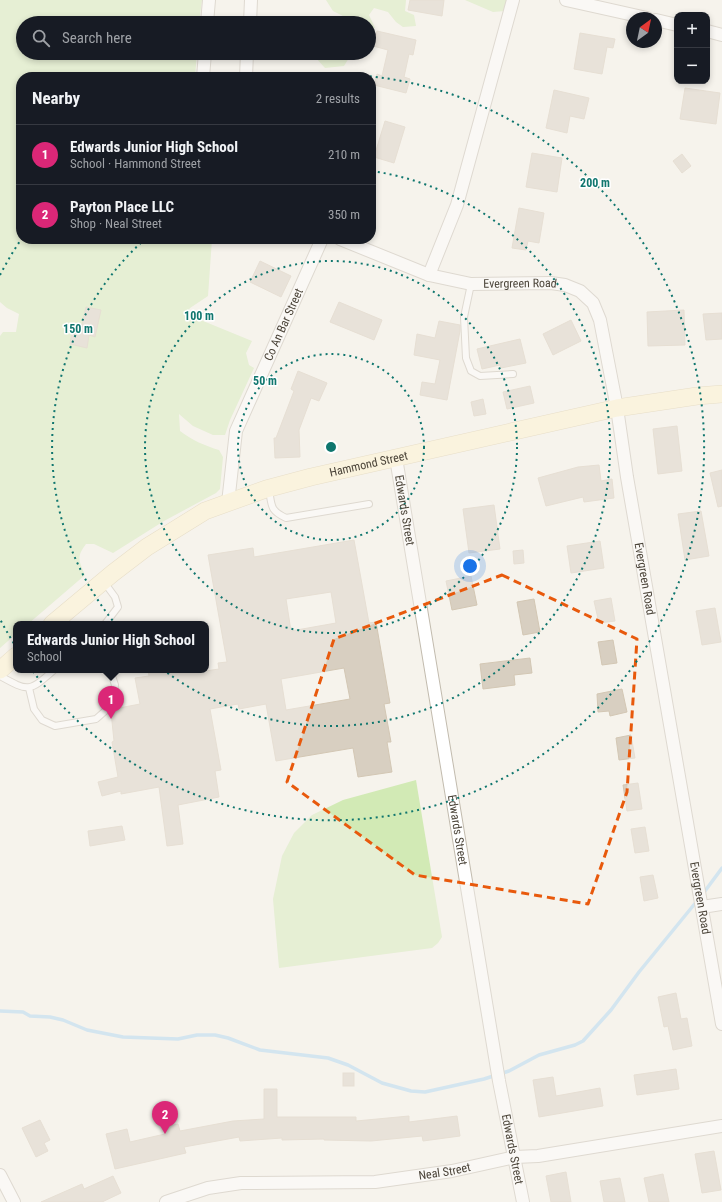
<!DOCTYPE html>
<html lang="en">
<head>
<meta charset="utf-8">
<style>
	body { margin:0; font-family:"Roboto Condensed",sans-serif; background:#20242c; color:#f1f3f6 }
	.controls { position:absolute; right:12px; top:12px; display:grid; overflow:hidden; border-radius:8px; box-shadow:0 2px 6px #0003 }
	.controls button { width:36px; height:36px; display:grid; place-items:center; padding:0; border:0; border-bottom:1px solid #363941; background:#171b24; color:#f1f3f6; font:20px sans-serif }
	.compass { position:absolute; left:626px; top:12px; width:36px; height:36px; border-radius:50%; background:#171b24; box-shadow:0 2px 6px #0003; rotate:33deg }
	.you { position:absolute; left:470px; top:566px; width:14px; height:14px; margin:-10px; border:3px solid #fff; border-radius:50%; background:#1a73e8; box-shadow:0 0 0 6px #1a73e833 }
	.badge { display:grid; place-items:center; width:26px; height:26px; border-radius:50%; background:#db2777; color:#fff; font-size:13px; font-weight:700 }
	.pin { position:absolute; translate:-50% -33px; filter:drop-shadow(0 1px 2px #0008) }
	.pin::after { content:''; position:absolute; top:21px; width:14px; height:12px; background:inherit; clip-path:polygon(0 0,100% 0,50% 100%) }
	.popup { position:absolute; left:13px; top:621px; width:196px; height:52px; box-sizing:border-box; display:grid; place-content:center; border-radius:8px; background:#171b24; filter:drop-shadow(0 1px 3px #0005); font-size:13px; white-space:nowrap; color:#9ea1a6 }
	.popup b { font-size:15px; color:#f1f3f6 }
	.popup::after { content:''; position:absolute; left:50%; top:100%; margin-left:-8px; border:8px solid transparent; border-top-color:#171b24 }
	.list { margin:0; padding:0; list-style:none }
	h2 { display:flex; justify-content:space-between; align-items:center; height:52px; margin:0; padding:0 16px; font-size:17px }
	h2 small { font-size:13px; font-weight:400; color:#9ea1a6 }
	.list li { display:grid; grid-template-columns:26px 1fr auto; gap:12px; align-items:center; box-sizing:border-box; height:60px; padding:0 16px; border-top:1px solid #363941 }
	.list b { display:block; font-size:15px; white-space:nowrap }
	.list p { margin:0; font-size:13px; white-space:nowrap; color:#9ea1a6 }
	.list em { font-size:13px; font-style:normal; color:#9ea1a6 }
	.icon { flex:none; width:22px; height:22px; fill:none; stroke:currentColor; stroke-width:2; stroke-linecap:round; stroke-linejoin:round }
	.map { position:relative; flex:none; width:722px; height:1202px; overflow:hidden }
	.search { position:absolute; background:#171b24; box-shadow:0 2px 6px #0003; left:16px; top:16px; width:360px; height:44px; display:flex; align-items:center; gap:10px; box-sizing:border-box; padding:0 14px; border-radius:22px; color:#9ea1a6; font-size:15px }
	.panel { position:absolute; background:#171b24; box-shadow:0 2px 6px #0003; left:16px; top:72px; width:360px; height:172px; border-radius:16px }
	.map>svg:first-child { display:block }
	.green { fill:#d2eab5 }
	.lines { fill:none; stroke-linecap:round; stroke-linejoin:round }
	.stream { stroke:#a9d4f2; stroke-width:3.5 }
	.building { fill:#d8cfc1; stroke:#d3c7b4; fill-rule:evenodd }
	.lane-casing { stroke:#c2bbae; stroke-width:8 }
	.street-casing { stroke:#c2bbae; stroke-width:14 }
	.secondary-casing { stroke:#d6c79b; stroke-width:18 }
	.lane { stroke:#fff; stroke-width:6 }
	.street { stroke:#fff; stroke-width:12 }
	.secondary { stroke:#fff3cd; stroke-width:17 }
	.marked { fill:none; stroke:#e8590c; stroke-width:3; stroke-dasharray:8 5; stroke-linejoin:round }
	.ring { fill:none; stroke:#0f766e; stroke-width:2; stroke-dasharray:2 4 }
	.labels { text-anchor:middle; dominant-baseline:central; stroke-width:3; stroke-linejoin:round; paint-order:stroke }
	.street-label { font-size:12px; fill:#4b4439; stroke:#fff }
	.centre { fill:#0f766e; stroke:#fff; stroke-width:2 }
	.ring-label { font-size:12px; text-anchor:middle; font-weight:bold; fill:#0f766e; stroke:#fff; stroke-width:3; stroke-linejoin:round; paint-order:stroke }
</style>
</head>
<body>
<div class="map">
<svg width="722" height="1202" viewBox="0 0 722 1202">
	<rect width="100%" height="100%" fill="#f6f3ec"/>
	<g class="green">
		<path d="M0 0H202L199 23H23V53H197L195 77H21V239H212L208 296 190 308 186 314 252 341 246 353 249 365 254 368 230 420 225 435H213L193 426 179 414 180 431C192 440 205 446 219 450L223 457 220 489 216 493 164 521 113 553 94 544H86C76 557 79 561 85 575L28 624H16V634L0 648V336L3 332H16L19 314 7 308 0 302Z"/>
		<path d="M326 0H406L405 11 414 15 416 26 403 27 396 22 388 12 374 8 369 15 375 28 369 31V23H345V17L333 11Z"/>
		<path d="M465 0H508L505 11 493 12Z"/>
		<path d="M319 53H352L344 66 325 68 316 58Z"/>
		<path d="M416 780 442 937 438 943 432 948 279 968 273 899 282 856 294 833 312 815 343 800Z"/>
	</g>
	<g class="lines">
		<g class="stream">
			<path d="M702 895 722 868"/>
			<path d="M0 1011 23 1012 30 1016 50 1017 63 1020 87 1030 123 1037 178 1039 197 1035H215L228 1038 260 1050 328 1058 348 1065 382 1083 411 1091 425 1092 484 1079 509 1071 539 1055 575 1045 583 1041 611 1010 639 972 697 901"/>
		</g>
	</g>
	<g class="building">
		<path d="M410 0H444L442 16 408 10Z"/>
		<path d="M377 31 416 40 413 55 409 54 404 77 410 79 406 93 374 85 377 74 382 76 388 50 373 46Z"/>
		<path d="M580 33 615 39 613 48 607 47 602 74 574 69Z"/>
		<path d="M685 88 720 93 716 124 680 119Z"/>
		<path d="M554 90 589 98 584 119 570 116 567 133 546 128Z"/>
		<path d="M385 121 405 127 394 163 374 157Z"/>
		<path d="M532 153 562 158 557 192 526 187Z"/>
		<path d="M682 154 691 166 682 173 673 161Z"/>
		<path d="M519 208 544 213 539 243 528 241 526 250 512 248Z"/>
		<path d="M260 261 291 276 281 297 250 282Z"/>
		<path d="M339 302 382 320 374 340 330 322Z"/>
		<path d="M86 307 101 310 95 337 89 335 87 348 70 344 72 332 80 333Z"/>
		<path d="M684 310 685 345 648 346 647 312Z"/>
		<path d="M722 313V339L706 340 703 314Z"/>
		<path d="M571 320 581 341 553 355 543 334Z"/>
		<path d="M439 321 460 325V331L447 400 420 395 422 382 435 384 440 360 414 355 417 334 435 338Z"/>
		<path d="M520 339 526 363 501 368 500 365 482 369 477 349Z"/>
		<path d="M298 371 327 383 319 401 311 398 299 430 300 457 275 458 274 438H276L294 391 291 389Z"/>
		<path d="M530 386 534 403 507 409 503 392Z"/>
		<path d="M483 399 486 414 474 416 471 402Z"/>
		<path d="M677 426 682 471 658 474 653 429Z"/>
		<path d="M599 465 601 481 612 479 614 498 584 502 583 497 546 506 538 478 578 467Z"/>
		<path d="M722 470V506L718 507 710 473Z"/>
		<path d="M494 505 500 549 469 553 463 509Z"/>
		<path d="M701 511 709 556 685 560 678 514Z"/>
		<path d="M354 540 369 623 376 622 390 703 384 704 391 742H387L392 772 358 777 353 748 276 761 266 704 239 709 238 704 210 709 221 770 215 771 219 797 178 805 183 844 167 846 159 787 121 794V791L102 796 98 782 118 777 112 742 114 741 111 712 114 709 140 704 135 678 149 676 148 670H199V672L219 669 218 663 227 662 208 555 253 548 254 557ZM331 592 336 623 291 631 286 599ZM344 668 350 699 286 710 281 679Z"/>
		<path d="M600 541 604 568 571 573 567 546Z"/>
		<path d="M523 550 524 563 514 564 513 551Z"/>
		<path d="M471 576 477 605 452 610 446 581Z"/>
		<path d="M611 598 615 621 599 623 594 601Z"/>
		<path d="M534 599 540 632 523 635 517 602Z"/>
		<path d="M715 608 721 642 702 645 696 611Z"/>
		<path d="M613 640 617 663 602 665 598 642Z"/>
		<path d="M530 658 532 673 514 675 515 685 483 689 480 664Z"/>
		<path d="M622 689 627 712 610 716 609 711 598 712 597 694Z"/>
		<path d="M631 735 635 758 619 760 616 738Z"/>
		<path d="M638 783 642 809 627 811 623 785Z"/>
		<path d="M122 826 125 840 90 846 88 831Z"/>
		<path d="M645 827 649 851 635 853 631 829Z"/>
		<path d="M653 875 658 898 644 901 640 877Z"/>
		<path d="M676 993 681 1019 687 1018 692 1046 673 1050 668 1026 664 1027 658 997Z"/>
		<path d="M676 1069 679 1089 637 1095 634 1075Z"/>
		<rect x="343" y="1073" width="11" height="13"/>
		<path d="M553 1077 556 1096 600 1088 603 1106 539 1117 533 1080Z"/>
		<path d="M264 1089H277V1117H356V1121L409 1116V1122L457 1116 460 1136 423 1141 422 1136 371 1141 324 1140V1139L282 1140V1138L240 1141 239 1137 184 1147 186 1153 115 1169 106 1134 127 1129 130 1142 165 1134 164 1127 178 1124 180 1131 233 1121 264 1119Z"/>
		<path d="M40 1120 50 1140 44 1143 48 1151 36 1157 22 1128Z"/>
		<path d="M714 1151 721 1190 702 1193 695 1154Z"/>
		<path d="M566 1172 571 1202H551L546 1176Z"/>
		<path d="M663 1174 669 1202H649L644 1178Z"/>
		<path d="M113 1176 121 1193 102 1202H41L82 1184 84 1189Z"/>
		<path d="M620 1178 625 1202H604L600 1181Z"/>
	</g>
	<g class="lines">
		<g class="lane-casing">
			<g id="lane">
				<path d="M471 284 464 317 466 358 471 371 480 376 513 374"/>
				<path d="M269 490C272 507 270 510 286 518L369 504"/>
				<path d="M104 582 115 597 118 607 105 624"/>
				<path d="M0 676C29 692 29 692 54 670"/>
				<path d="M29 688 34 709 42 720 55 726 96 719 112 705 115 685 110 670"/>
			</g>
		</g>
		<g class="street-casing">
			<g id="street">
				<path d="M566 0 647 18"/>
				<path d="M656 20 677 25"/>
				<path d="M207 23 209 0"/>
				<path d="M250 23 251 0"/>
				<path d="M707 31 722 35"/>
				<path d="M203 77 205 53"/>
				<path d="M246 77 247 53"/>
				<path id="s1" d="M340 239 429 275 471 284 551 283 565 285 580 291 593 303 600 320 617 408 627 477 722 1024"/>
				<path d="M429 275 457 205 513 0"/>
				<path id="s2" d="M396 458 499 1081 523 1202"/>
				<path id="s3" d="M228 503 236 431 322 239"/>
				<path d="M702 907 722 904"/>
				<path d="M0 1175 14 1202"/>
				<path id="s4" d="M166 1202 208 1188 241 1183 375 1182 452 1171 515 1157 538 1156 722 1126"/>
			</g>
		</g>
		<g class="secondary-casing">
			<g id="secondary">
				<path id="s5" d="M52 624 113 573 147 547 205 511 266 489 311 477 617 408 697 396 722 394"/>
				<path d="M0 670 16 656"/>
			</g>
		</g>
		<use href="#lane" class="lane"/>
		<use href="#street" class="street"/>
		<use href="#secondary" class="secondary"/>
	</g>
	<path d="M0 0H722V1202H0ZM502 575 637 639 627 792 588 904 415 875 287 782 334 639Z" fill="#f6f3ec" fill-opacity=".55" fill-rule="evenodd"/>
	<path class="marked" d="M502 575 637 639 627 792 588 904 415 875 287 782 334 639Z"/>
	<g class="ring">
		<circle cx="331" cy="447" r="93"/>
		<circle cx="331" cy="447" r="186"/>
		<path d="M372 171A279 279 0 1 1 144 240"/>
		<path d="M0 275A373 373 0 0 1 20 241M286 77A373 373 0 1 1 0 619"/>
	</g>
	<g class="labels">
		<g class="street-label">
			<text stroke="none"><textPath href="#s1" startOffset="188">Evergreen Road</textPath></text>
			<text stroke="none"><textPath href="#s3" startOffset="189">Co An Bar Street</textPath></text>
			<text stroke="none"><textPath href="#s5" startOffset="361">Hammond Street</textPath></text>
			<text stroke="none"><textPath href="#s2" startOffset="53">Edwards Street</textPath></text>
			<text stroke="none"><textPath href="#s1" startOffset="548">Evergreen Road</textPath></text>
			<text stroke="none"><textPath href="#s2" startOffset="377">Edwards Street</textPath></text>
			<text stroke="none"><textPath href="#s1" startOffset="872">Evergreen Road</textPath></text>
			<text stroke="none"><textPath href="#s2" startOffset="701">Edwards Street</textPath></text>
			<text stroke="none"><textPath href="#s4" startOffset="282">Neal Street</textPath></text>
		</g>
	</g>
	<circle cx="331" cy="447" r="6" class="centre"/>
	<g class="ring-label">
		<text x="595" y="187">200 m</text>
		<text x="199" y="320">100 m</text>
		<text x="78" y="333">150 m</text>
		<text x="265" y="385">50 m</text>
	</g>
</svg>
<div class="controls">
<button>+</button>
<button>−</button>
</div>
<svg class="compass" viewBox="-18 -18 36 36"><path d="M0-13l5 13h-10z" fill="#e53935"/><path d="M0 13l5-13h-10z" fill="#9ea1a6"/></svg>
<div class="you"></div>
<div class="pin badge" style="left:111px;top:719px">1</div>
<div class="popup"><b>Edwards Junior High School</b>School</div>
<div class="pin badge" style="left:165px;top:1134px">2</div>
<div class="search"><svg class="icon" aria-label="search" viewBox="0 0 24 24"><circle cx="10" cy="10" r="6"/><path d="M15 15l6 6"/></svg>Search here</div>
<section class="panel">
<h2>Nearby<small>2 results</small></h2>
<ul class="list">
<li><span class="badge">1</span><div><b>Edwards Junior High School</b><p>School · Hammond Street</p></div><em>210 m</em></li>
<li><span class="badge">2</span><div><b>Payton Place LLC</b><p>Shop · Neal Street</p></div><em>350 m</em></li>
</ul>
</section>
</div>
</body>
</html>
